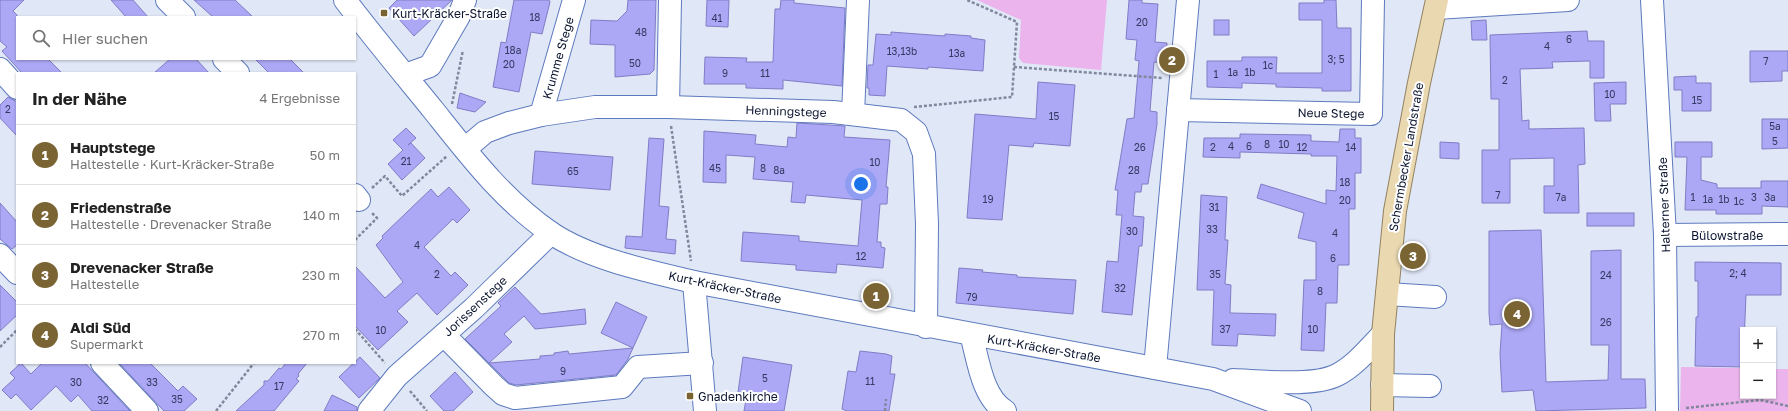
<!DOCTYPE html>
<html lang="de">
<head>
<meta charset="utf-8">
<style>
	body { margin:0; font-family:"Golos Text",sans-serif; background:#f2f2f2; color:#222 }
	.controls { position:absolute; right:12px; bottom:12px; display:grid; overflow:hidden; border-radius:0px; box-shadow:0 1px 3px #0004 }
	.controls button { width:36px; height:36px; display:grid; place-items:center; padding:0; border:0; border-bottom:1px solid #e0e0e0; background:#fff; color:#222; font:20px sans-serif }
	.you { position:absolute; left:861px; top:184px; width:14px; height:14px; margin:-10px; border:3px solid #fff; border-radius:50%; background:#1a73e8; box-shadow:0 0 0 6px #1a73e833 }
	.badge { display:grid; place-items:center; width:26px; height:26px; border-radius:50%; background:#7a6433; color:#fff; font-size:13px; font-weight:700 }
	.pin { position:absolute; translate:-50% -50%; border:2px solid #fff; box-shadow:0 1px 4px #0006 }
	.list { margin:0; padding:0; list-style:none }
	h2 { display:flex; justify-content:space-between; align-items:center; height:52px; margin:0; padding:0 16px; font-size:17px }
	h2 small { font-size:13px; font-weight:400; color:#767676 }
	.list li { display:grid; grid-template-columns:26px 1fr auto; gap:12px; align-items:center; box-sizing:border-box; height:60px; padding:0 16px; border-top:1px solid #e0e0e0 }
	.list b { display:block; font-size:15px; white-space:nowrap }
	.list p { margin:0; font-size:13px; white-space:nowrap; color:#767676 }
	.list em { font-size:13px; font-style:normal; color:#767676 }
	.icon { flex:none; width:22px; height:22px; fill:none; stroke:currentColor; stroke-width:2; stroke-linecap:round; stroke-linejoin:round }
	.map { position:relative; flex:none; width:1788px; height:411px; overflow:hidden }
	.search { position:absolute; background:#fff; box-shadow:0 1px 3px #0004; left:16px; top:16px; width:340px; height:44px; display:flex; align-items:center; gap:10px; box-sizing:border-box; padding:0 14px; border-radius:0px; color:#767676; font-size:15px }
	.panel { position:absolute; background:#fff; box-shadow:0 1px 3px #0004; left:16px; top:72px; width:340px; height:292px; border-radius:0px }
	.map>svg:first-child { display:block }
	.green { fill:#ebb4ec }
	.building { fill:#aca8f5; stroke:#817cc6 }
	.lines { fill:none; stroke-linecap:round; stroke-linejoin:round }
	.minor-casing { stroke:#5d7abe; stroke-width:24 }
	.major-casing { stroke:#938362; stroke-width:24 }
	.path { stroke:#80889d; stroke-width:2.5; stroke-dasharray:3 2; stroke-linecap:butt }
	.minor { stroke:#fff; stroke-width:22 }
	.major { stroke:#ead8b1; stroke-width:22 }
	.poi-dot { fill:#7a6433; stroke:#fff; stroke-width:1.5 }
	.labels { text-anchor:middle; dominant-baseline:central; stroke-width:4; stroke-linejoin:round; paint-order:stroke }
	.number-label { font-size:10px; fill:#333a61 }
	.poi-label { font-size:12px; fill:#0b1530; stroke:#fff; text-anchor:start }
	.street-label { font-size:12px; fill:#0b1530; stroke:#fff }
</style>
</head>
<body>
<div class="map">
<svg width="1788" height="411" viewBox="0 0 1788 411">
	<rect width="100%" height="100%" fill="#e0e7f6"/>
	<g class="green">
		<path d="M977 0H1107L1101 70 1023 63 1019 58 1021 20Z"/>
		<path d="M1681 367 1743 368V396H1773V369H1788V411H1680Z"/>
	</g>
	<g class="building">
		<path d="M0 0H24L13 11 17 15V59H48L62 73H22L2 51 7 47 0 41Z"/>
		<path d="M111 0H133L148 17H126Z"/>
		<path d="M194 0H235L253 17H213Z"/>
		<path d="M397 0H452L414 36 389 8Z"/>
		<path d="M514 0H549L550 2 542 34 531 32 519 92 493 87 501 42 506 43Z"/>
		<path d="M628 0H656L654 70 650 74 615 77V45L590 44 591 20 617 21 627 11Z"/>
		<path d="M707 0H729L728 27 706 26Z"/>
		<path d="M781 0H794V3L845 8 842 86 783 80V89L746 88V84H704L705 57 747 58 746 62H773L775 9H780Z"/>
		<path d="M1129 0H1142V3L1158 4 1155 42 1167 43 1165 63 1154 62 1150 111 1157 112V124L1148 184H1142L1141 192H1135L1133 216 1144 217 1142 246H1139L1132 315 1102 312 1107 261 1118 262 1122 215H1116L1118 190H1115L1127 119 1134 118 1139 61 1135 60 1137 40 1126 39Z"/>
		<path d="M1324 0H1336L1337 28H1351V91H1322V88L1276 87V84L1242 83V88L1207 87V61H1242V57H1277L1276 73H1322V20H1299V3H1324Z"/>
		<rect x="1214" y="20" width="15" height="15"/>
		<path d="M1486 20 1487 40H1472L1471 21Z"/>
		<path d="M1587 31 1588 41H1604V78H1590V61L1552 62 1553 68 1520 69 1522 121 1529 120V129L1584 128 1585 164 1578 165 1579 213H1544V186H1554V158L1510 159V203H1482V150H1499V99H1491L1490 35Z"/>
		<path d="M891 32 945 36V34L971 36V38L985 40 983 71 928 67V69L887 66 885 96 869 95V88H867L868 65H873L876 34 891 35Z"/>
		<path d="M1750 51H1788V71H1782V81L1750 82Z"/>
		<path d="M170 59H196L209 73H154Z"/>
		<path d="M255 59H290L304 73H269Z"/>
		<path d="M1696 76V83H1711V111H1682V90H1674V77Z"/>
		<path d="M1038 82 1075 85 1070 146 1034 143 1033 147 1009 145 1002 220 967 218 975 114 1036 119Z"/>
		<path d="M1626 82V104H1610L1611 121H1595L1594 83Z"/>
		<path d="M460 93 486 102 475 112 457 108Z"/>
		<path d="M8 97 17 102V136L0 118V105Z"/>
		<path d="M1762 119H1788V148L1762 149Z"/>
		<path d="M797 123 845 126 844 137 890 140 886 187H888L887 204H880L877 242H881V247L885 248 883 268 837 264 836 273 796 270V265L741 261 743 232 799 236V241L858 246 862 200 806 195 805 203 791 202 793 182 753 179 755 157 726 155V183L703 182 704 131 756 135 755 144 787 147 788 137 796 138Z"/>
		<path d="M406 128 416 138 408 145 411 143 425 158 402 180 388 164 403 150 393 140Z"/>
		<path d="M1340 129H1355V138H1361V173H1355V209H1349V265H1338L1337 303H1326L1324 351 1301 350 1304 280H1316V242L1298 238 1304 213 1257 198 1261 184 1326 204V190L1336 191 1337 156H1311V154L1240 152V158L1203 157 1204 138H1240V134L1311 135V141L1339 142Z"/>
		<path d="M649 138 664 139 659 206 669 207 666 239 676 240 675 254 625 248 626 236 642 237Z"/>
		<path d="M1440 142 1459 143V159L1440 158Z"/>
		<path d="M1675 142H1712V157H1701V180L1717 184V188H1761V181H1788V207L1762 206V214H1716V210H1685L1687 157H1675Z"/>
		<path d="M535 151 613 157 610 190 532 184Z"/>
		<path d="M449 187 470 210 457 223 453 219 424 247 451 276 455 272 468 285 437 315 417 293 397 311 408 322 378 350 355 326V266L385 298 403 282 376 245 383 238 382 236 431 189 438 197Z"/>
		<path d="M1201 195 1227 197 1225 240H1228L1225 284 1231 285 1230 313 1276 314 1275 336 1238 334 1237 346 1212 345 1214 290H1197Z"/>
		<path d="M0 203 17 222V245L12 249 0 239Z"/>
		<rect x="1587" y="213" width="47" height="13"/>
		<path d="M1541 230 1546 382 1608 380 1609 345H1591V251L1621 250V379H1645L1646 408 1536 411 1533 390 1502 392 1500 354 1502 324 1490 325 1489 313V231Z"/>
		<path d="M1695 262 1781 263V295H1746L1743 367 1695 366 1696 317H1698V281H1695Z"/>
		<path d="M959 268 983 270 982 272 1017 275V277L1076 280 1073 314 956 303Z"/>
		<path d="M0 285 17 302V315L0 331Z"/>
		<path d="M515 287 541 314 585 309 586 324 535 329 524 316 504 334 512 342 489 363 465 339 501 306 498 303Z"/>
		<path d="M616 302 647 317 633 348 601 333Z"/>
		<path d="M633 348 628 359 616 375 516 385 509 383 489 363 540 359V356L554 355V353L568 351 569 354Z"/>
		<path d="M860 351 886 354 892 356 890 374H895L889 411H847L842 409 848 371 856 372Z"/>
		<path d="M360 357 380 378 359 398 339 377Z"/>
		<path d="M743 357 792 365 784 411H744L747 394 738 392Z"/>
		<path d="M21 363 31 374 42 363H85L130 411H92L78 395 71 402 56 386 31 410 16 394 11 399 2 390 15 378 10 373Z"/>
		<path d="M119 363H150L178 391 183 386 197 399 184 411H164Z"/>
		<path d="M286 363H307L298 374 299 376 296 379 299 381 274 411H236L264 385V381H268L279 368 281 369Z"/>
		<path d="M455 372 473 392 453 411H444L430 396Z"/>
		<path d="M332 395 357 407V411H324Z"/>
	</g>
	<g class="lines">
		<g class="minor-casing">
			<g id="minor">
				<path d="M167 0 184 17"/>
				<path d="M345 0C374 38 404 74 434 111 469 155 504 201 551 233 590 259 648 271 694 282L1213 379 1300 411"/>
				<path d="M1652 0 1665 235 1667 411"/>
				<path d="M1436 8 1568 0"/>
				<path d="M224 59 238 73"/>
				<path d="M0 69 17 88"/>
				<path d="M405 75 430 66 459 16 465 0"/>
				<path d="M668 107 670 0"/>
				<path d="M1178 110 1371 114 1373 0"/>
				<path d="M853 114 858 0"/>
				<path d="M541 115 574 0"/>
				<path d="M465 149 485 132 509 123 541 115 595 107H668L833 112 901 120 916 132 924 154 927 224 926 327"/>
				<path d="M355 195 359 200"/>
				<path d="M1665 235 1788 234"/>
				<path d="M0 255 17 273"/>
				<path d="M694 282 705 411"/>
				<path d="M1387 294 1435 297"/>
				<path d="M971 334C978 359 982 397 1005 411"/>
				<path d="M444 335 494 386 503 394 515 398 622 387 638 367 702 363"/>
				<path d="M102 363 147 411"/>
				<path d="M1155 368 1188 0"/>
				<path d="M1233 380C1261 381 1313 387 1337 375 1355 366 1369 348 1383 334"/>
				<path d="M1382 385 1430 386"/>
				<path d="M369 411 397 376 474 308 551 233"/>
			</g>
		</g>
		<g class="major-casing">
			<path id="major" d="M1382 411 1383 334 1395 211 1419 83 1437 0"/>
		</g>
		<g class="path">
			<path d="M1014 67 1162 78"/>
			<path d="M452 104 463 50"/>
			<path d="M914 107 1012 97 1017 22 967 0"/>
			<path d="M671 126 691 261"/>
			<path d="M372 188 385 176 402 196 447 156"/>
			<path d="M355 240 377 218 371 212"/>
			<path d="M355 329 385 363"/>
			<path d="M0 347 17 330"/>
			<path d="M410 391 427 411"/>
			<path d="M1686 408 1760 400 1788 406"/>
			<path d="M216 411 254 363"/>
			<path d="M885 411 886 399"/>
		</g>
		<use href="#minor" class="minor"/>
		<use href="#major" class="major"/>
	</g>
	<g class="poi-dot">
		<rect x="380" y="9" width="8" height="8" rx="2"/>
		<rect x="686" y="392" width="8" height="8" rx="2"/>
	</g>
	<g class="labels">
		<g class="number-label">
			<text x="535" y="17">18</text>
			<text x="717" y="18">41</text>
			<text x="1142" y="22">20</text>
			<text x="641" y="32">48</text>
			<text x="1569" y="39">6</text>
			<text x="1547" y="46">4</text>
			<text x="513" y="50">18a</text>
			<text x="902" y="51">13,13b</text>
			<text x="957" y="53">13a</text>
			<text x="1336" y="59">3; 5</text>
			<text x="1766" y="61">7</text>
			<text x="635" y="63">50</text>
			<text x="509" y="64">20</text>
			<text x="1268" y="65">1c</text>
			<text x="1233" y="72">1a</text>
			<text x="1250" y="72">1b</text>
			<text x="725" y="73">9</text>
			<text x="765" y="73">11</text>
			<text x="1216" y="74">1</text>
			<text x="1505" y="80">2</text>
			<text x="1610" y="94">10</text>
			<text x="1697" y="100">15</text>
			<text x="8" y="109">2</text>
			<text x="1054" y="116">15</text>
			<text x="1775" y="126">5a</text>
			<text x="1775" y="141">5</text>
			<text x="1267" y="144">8</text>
			<text x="1284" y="144">10</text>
			<text x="1231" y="146">4</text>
			<text x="1249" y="146">6</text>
			<text x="1140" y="147">26</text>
			<text x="1213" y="147">2</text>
			<text x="1302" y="147">12</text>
			<text x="1351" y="147">14</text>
			<text x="406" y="161">21</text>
			<text x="875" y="162">10</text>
			<text x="715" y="168">45</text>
			<text x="763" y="168">8</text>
			<text x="779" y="170">8a</text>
			<text x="1134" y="170">28</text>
			<text x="573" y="171">65</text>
			<text x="1345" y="182">18</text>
			<text x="1498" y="195">7</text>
			<text x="1561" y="197">7a</text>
			<text x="1693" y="197">1</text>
			<text x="1754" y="197">3</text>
			<text x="1770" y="197">3a</text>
			<text x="988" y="199">19</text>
			<text x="1708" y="199">1a</text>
			<text x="1724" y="199">1b</text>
			<text x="1345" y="200">20</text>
			<text x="1739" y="201">1c</text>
			<text x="1214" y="207">31</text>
			<text x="1212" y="229">33</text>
			<text x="1132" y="231">30</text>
			<text x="1335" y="233">4</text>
			<text x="417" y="245">4</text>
			<text x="861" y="256">12</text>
			<text x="1333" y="258">6</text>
			<text x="1738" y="273">2; 4</text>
			<text x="437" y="274">2</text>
			<text x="1215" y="274">35</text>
			<text x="1606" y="275">24</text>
			<text x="1120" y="288">32</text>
			<text x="1320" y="291">8</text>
			<text x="972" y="297">79</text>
			<text x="1606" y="322">26</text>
			<text x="1225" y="329">37</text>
			<text x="1313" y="329">10</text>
			<text x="381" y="330">10</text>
			<text x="563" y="371">9</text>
			<text x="765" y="378">5</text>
			<text x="870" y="381">11</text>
			<text x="76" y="382">30</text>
			<text x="152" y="382">33</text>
			<text x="279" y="386">17</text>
			<text x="177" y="399">35</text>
			<text x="103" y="400">32</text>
		</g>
		<g class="poi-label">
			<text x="392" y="13">Kurt-Kräcker-Straße</text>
			<text x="698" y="396">Gnadenkirche</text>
		</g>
		<g class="street-label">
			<text transform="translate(558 58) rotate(-74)">Krumme Stege</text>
			<text transform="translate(786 111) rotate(2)">Henningstege</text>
			<text transform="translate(1331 113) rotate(1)">Neue Stege</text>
			<text transform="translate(1406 157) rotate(-80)">Schermbecker Landstraße</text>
			<text transform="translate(1664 205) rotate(-92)">Halterner Straße</text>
			<text x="1727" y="235">Bülowstraße</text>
			<text transform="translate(725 287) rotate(12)">Kurt-Kräcker-Straße</text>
			<text transform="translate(475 306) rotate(-43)">Jorissenstege</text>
			<text transform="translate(1044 348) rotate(10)">Kurt-Kräcker-Straße</text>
		</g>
	</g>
</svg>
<div class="controls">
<button>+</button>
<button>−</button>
</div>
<div class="you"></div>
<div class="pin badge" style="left:876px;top:296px">1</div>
<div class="pin badge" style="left:1172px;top:60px">2</div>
<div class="pin badge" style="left:1413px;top:256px">3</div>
<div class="pin badge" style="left:1517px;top:314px">4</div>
<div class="search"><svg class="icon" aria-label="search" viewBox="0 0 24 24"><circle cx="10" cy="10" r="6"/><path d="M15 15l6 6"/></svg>Hier suchen</div>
<section class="panel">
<h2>In der Nähe<small>4 Ergebnisse</small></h2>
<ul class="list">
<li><span class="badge">1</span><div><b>Hauptstege</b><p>Haltestelle · Kurt-Kräcker-Straße</p></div><em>50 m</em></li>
<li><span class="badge">2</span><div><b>Friedenstraße</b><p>Haltestelle · Drevenacker Straße</p></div><em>140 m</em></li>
<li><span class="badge">3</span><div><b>Drevenacker Straße</b><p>Haltestelle</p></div><em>230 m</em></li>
<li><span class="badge">4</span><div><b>Aldi Süd</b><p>Supermarkt</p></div><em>270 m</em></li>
</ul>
</section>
</div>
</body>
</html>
